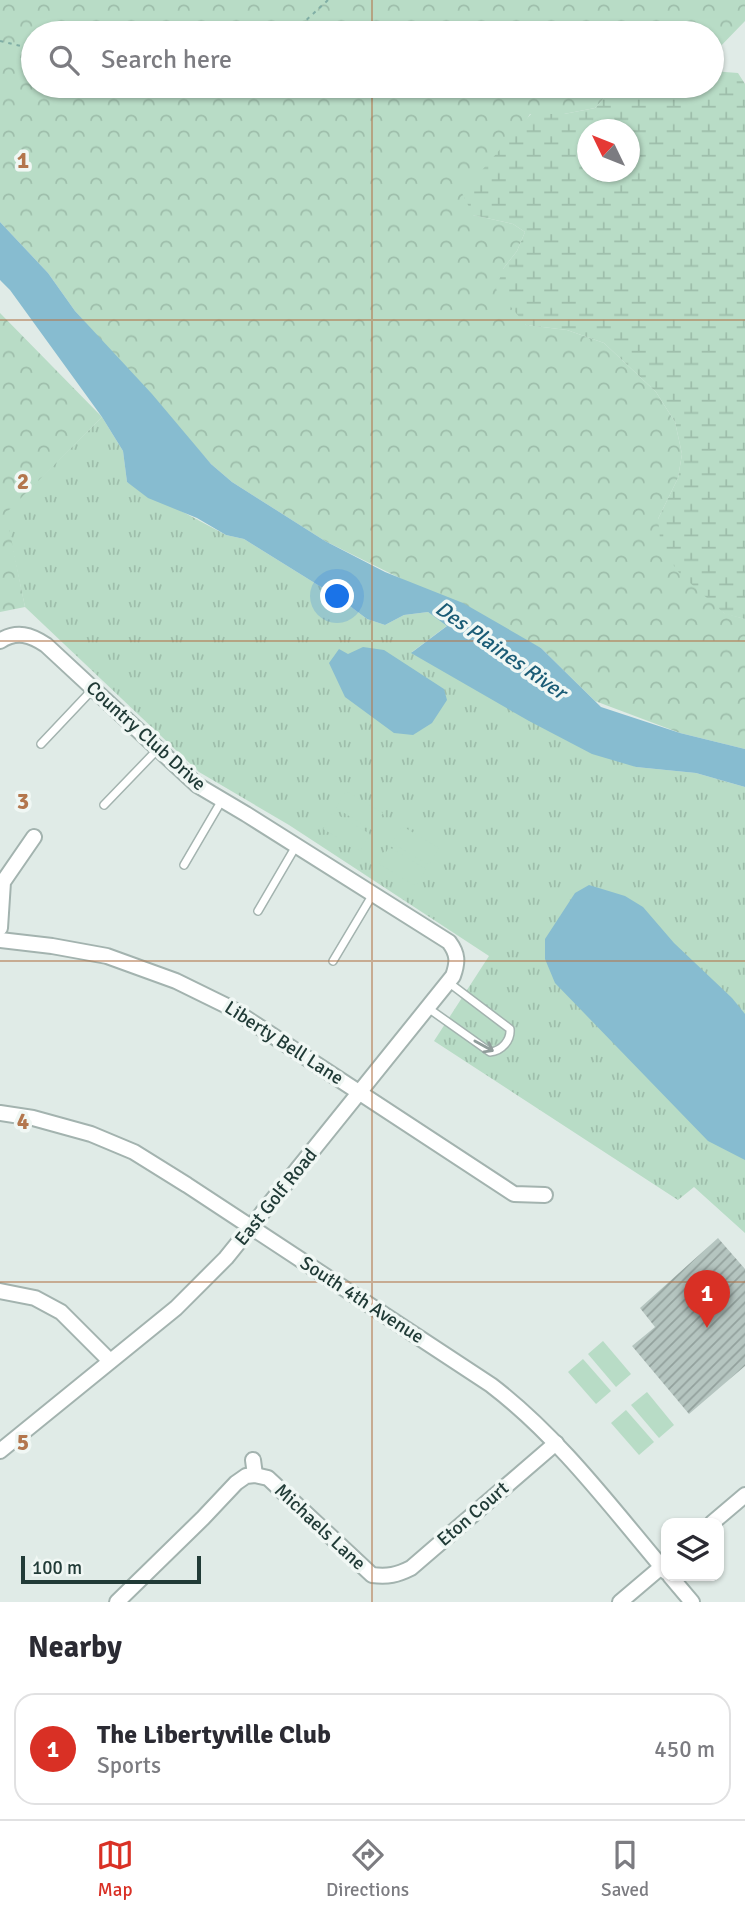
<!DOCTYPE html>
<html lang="en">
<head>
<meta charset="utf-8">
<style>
	body { margin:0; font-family:Signika,sans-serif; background:#f7f7f7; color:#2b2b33 }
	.controls { position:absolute; right:21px; bottom:21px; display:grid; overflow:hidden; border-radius:14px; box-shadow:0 2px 5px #0004 }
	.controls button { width:63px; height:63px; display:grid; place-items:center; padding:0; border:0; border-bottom:2px solid #e1e1e2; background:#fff; color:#2b2b33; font:35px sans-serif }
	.compass { position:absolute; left:577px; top:119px; width:63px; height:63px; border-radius:50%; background:#fff; box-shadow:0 2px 5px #0004; rotate:313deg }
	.scale { position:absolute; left:21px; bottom:18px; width:180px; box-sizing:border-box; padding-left:7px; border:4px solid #213b37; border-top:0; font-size:19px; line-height:24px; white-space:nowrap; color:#213b37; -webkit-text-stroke:5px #f0f7f4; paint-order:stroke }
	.you { position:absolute; left:338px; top:597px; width:24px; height:24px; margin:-18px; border:5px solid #fff; border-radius:50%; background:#1a73e8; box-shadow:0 0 0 10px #1a73e833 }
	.badge { display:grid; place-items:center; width:46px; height:46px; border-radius:50%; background:#d93025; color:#fff; font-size:23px; font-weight:700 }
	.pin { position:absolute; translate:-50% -58px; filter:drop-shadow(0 2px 4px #0008) }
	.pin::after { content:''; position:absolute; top:37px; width:24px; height:21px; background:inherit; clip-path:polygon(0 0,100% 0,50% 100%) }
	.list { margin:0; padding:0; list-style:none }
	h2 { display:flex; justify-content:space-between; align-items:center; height:91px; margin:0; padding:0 28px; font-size:30px }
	h2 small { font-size:23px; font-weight:400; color:#7c7c81 }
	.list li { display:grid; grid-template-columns:46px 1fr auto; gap:21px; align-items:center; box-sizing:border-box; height:112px; margin:0 14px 14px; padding:0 14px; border:2px solid #e1e1e2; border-radius:21px }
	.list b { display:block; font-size:26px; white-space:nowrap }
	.list p { margin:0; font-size:23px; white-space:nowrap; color:#7c7c81 }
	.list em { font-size:23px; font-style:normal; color:#7c7c81 }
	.icon { flex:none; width:38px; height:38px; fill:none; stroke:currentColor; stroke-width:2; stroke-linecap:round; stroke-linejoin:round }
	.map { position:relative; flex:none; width:745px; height:1602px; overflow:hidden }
	.search { position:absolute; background:#fff; box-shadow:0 2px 5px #0004; left:21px; right:21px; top:21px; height:77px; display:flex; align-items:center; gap:18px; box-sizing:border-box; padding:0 24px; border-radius:38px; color:#7c7c81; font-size:26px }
	.sheet { height:217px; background:#fff }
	nav { display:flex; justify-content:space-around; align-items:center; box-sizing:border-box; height:98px; border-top:2px solid #e1e1e2; background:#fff; font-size:19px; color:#7c7c81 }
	nav a { display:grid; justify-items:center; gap:4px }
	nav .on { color:#d93025 }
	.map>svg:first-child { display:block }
	.grass { fill:url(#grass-tufts) }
	.forest { fill:url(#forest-crowns) }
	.wetland { fill:url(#wetland-marsh); fill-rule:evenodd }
	.pitch { fill:#b8dcc6 }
	.water { fill:#87bcd0 }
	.building { fill:url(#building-hatch) }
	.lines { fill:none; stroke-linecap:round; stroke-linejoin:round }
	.service-casing { stroke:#a3b3af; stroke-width:10 }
	.minor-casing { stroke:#a3b3af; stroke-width:18 }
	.path { stroke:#80aea5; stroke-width:2; stroke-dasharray:3.5 5; stroke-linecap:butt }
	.service { stroke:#fff; stroke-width:7 }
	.minor { stroke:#fff; stroke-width:14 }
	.oneway { stroke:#909d9b }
	.grid { fill:none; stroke:#b3764d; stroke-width:2; stroke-opacity:0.55 }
	.labels { text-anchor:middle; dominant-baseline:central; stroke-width:7; stroke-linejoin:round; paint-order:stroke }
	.street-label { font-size:19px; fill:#213b37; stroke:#f0f7f4 }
	.water-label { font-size:21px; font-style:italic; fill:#1b5c76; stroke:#f0f7f4 }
	.grid-label { font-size:23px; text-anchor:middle; font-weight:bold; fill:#b3764d; stroke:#f0f7f4; stroke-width:7; stroke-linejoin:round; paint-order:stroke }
</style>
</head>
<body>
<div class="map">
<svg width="745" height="1602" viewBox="0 0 745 1602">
	<defs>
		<pattern id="grass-tufts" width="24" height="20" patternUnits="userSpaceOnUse" patternTransform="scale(1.75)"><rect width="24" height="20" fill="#b8dcc6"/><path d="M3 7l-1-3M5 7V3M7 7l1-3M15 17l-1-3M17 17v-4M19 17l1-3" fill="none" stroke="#9ebeab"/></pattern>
		<pattern id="forest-crowns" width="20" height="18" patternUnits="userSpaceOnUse" patternTransform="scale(1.75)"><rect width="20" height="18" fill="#b8dcc6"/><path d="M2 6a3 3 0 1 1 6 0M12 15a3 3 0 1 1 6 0" fill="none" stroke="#9ebeab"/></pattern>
		<pattern id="wetland-marsh" width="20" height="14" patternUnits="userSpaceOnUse" patternTransform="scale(1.75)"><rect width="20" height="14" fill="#b8dcc6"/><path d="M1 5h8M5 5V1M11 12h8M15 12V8" fill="none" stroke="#9ebeab"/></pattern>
		<pattern id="building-hatch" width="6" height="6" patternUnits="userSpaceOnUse" patternTransform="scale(1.75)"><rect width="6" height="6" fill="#b5c5c0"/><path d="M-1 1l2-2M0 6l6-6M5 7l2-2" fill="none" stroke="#93a19d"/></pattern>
	</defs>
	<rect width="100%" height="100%" fill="#e0ebe7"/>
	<path class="grass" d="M102 417 123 451 127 482 226 535 244 539 342 600 367 619 385 625 404 615 428 612 448 625 412 652 636 767 696 773 745 787V1233L694 1187 678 1200 434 1041 489 956 289 825 199 772 25 607 5 513Z"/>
	<g class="forest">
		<path d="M0 0H745V21L715 52H712V33H33V86H615L595 108 564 114H530L473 215 513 224 525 232 517 251 503 269 526 325 567 330 604 343 656 392 675 422 682 454 678 478 658 519 724 613 745 619V749L680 733 595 701 541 648 325 541 232 482 211 464 75 311 48 273 0 222Z"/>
		<path d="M0 313 102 417 6 513 25 607 0 612Z"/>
	</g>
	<path class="wetland" d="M712 71 738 73 745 84V619L725 614 680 574 661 548 658 519 678 478 682 454 675 422 656 392 604 343 567 330 526 325 496 289 503 269 517 251 525 232 513 224 473 215 462 193 531 114H564L595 108 615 86H712ZM588 130H630V172H588Z"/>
	<g class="pitch">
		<path d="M346 791 383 813 372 830 336 808Z"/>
		<path d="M333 812 370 834 360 851 323 829Z"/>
		<path d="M402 826 439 848 429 865 392 843Z"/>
		<path d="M389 847 426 869 416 886 379 864Z"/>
		<path d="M603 1341 631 1374 616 1387 588 1354Z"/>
		<path d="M583 1359 611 1391 596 1404 568 1372Z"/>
		<path d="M647 1392 674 1425 659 1438 631 1405Z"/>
		<path d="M626 1410 654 1442 639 1455 611 1423Z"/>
	</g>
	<g class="water">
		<path d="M0 222 48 273 75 311 152 394 211 464 232 482 325 541 385 572 463 603 541 648 601 707 680 733 745 749V787L696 773 636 767 592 754 529 721 411 653 447 626 428 612 404 615 385 625 367 619 342 600 244 539 226 535 197 518 148 498 127 482 123 451 102 417 10 290 0 280Z"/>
		<path d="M363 647 384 650 444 689 447 700 432 723 413 735 394 733 345 697 329 663 339 649 348 654Z"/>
		<path d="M589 885 625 896 643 907 674 943 732 998 745 1014V1160L708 1141 555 983 545 959V939L575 893Z"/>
	</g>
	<path class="building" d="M718 1238 745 1269V1366L689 1414 632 1346 655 1327 640 1308Z"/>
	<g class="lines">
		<g class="service-casing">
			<g id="service">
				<path d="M41 744 93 689"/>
				<path d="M104 805 157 750"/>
				<path d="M184 865 222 800"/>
				<path d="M258 911 296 846"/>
				<path d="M333 961 373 894"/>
				<path d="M428 1008 490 1052C502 1051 511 1040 510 1029L448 982"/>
			</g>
		</g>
		<g class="minor-casing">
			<g id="minor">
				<path d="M0 641C17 630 31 635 46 645L197 785 246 814 449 942C458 954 458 962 453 976L226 1258 176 1308 0 1451"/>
				<path d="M0 928 3 882 34 837"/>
				<path d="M0 940 52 946 107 956 176 981 229 1007 514 1194 545 1195"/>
				<path d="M0 1113 33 1118 91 1134 134 1152 187 1185 491 1385C559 1437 611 1507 666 1572"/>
				<path d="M0 1291 35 1298 61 1312 110 1361"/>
				<path d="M253 1460 255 1475"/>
				<path d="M712 1523 745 1495"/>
				<path d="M670 1576 692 1602"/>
				<path d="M117 1602 203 1518 236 1483 246 1476 255 1475 268 1478 372 1575C388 1577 397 1575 411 1568L556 1443"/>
				<path d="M620 1602 666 1563"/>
			</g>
		</g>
		<g class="path">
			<path d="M276 33 301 25 328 0"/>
			<path d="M0 41 33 49"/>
		</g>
		<use href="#service" class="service"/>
		<use href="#minor" class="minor"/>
	</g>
	<defs><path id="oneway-shaft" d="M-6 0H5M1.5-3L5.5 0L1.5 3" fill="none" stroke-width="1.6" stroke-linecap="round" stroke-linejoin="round" transform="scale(1.75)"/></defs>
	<use class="oneway" href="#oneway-shaft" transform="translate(484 1046) rotate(29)"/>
	<path class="grid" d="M372 0V33M372 86V1602M0 320H745M0 641H745M0 961H745M0 1282H745"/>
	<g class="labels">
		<g class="street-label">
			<text transform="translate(146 736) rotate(42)">Country Club Drive</text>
			<text transform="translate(284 1043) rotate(33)">Liberty Bell Lane</text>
			<text transform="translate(276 1197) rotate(-51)">East Golf Road</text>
			<text transform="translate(362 1300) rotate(33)">South 4th Avenue</text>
			<text transform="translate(473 1514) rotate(-41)">Eton Court</text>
			<text transform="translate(320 1527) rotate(43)">Michaels Lane</text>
		</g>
		<g class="water-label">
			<text transform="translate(501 650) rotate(35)">Des Plaines River</text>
		</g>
	</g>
	<g class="grid-label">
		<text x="23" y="168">1</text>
		<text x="23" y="489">2</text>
		<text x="23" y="809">3</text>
		<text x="23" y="1129">4</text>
		<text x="23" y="1450">5</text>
	</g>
</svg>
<div class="controls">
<button><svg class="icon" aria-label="layers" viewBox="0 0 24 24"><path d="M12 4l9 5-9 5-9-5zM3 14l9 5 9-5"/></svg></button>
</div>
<svg class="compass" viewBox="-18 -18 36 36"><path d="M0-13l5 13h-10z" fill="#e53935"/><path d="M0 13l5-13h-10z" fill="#7c7c81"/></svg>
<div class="scale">100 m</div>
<div class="you"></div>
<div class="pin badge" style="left:707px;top:1328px">1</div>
<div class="search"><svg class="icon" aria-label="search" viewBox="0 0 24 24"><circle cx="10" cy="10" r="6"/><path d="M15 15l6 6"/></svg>Search here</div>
</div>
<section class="sheet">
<h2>Nearby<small></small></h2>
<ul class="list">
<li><span class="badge">1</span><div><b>The Libertyville Club</b><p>Sports</p></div><em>450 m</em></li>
</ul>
</section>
<nav>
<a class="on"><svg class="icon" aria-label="map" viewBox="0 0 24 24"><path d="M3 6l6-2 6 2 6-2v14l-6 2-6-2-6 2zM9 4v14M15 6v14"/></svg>Map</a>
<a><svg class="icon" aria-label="directions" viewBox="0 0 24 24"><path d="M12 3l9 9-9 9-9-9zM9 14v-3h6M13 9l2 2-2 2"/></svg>Directions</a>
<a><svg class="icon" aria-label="saved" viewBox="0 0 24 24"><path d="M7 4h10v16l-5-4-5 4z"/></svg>Saved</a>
</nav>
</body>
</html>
